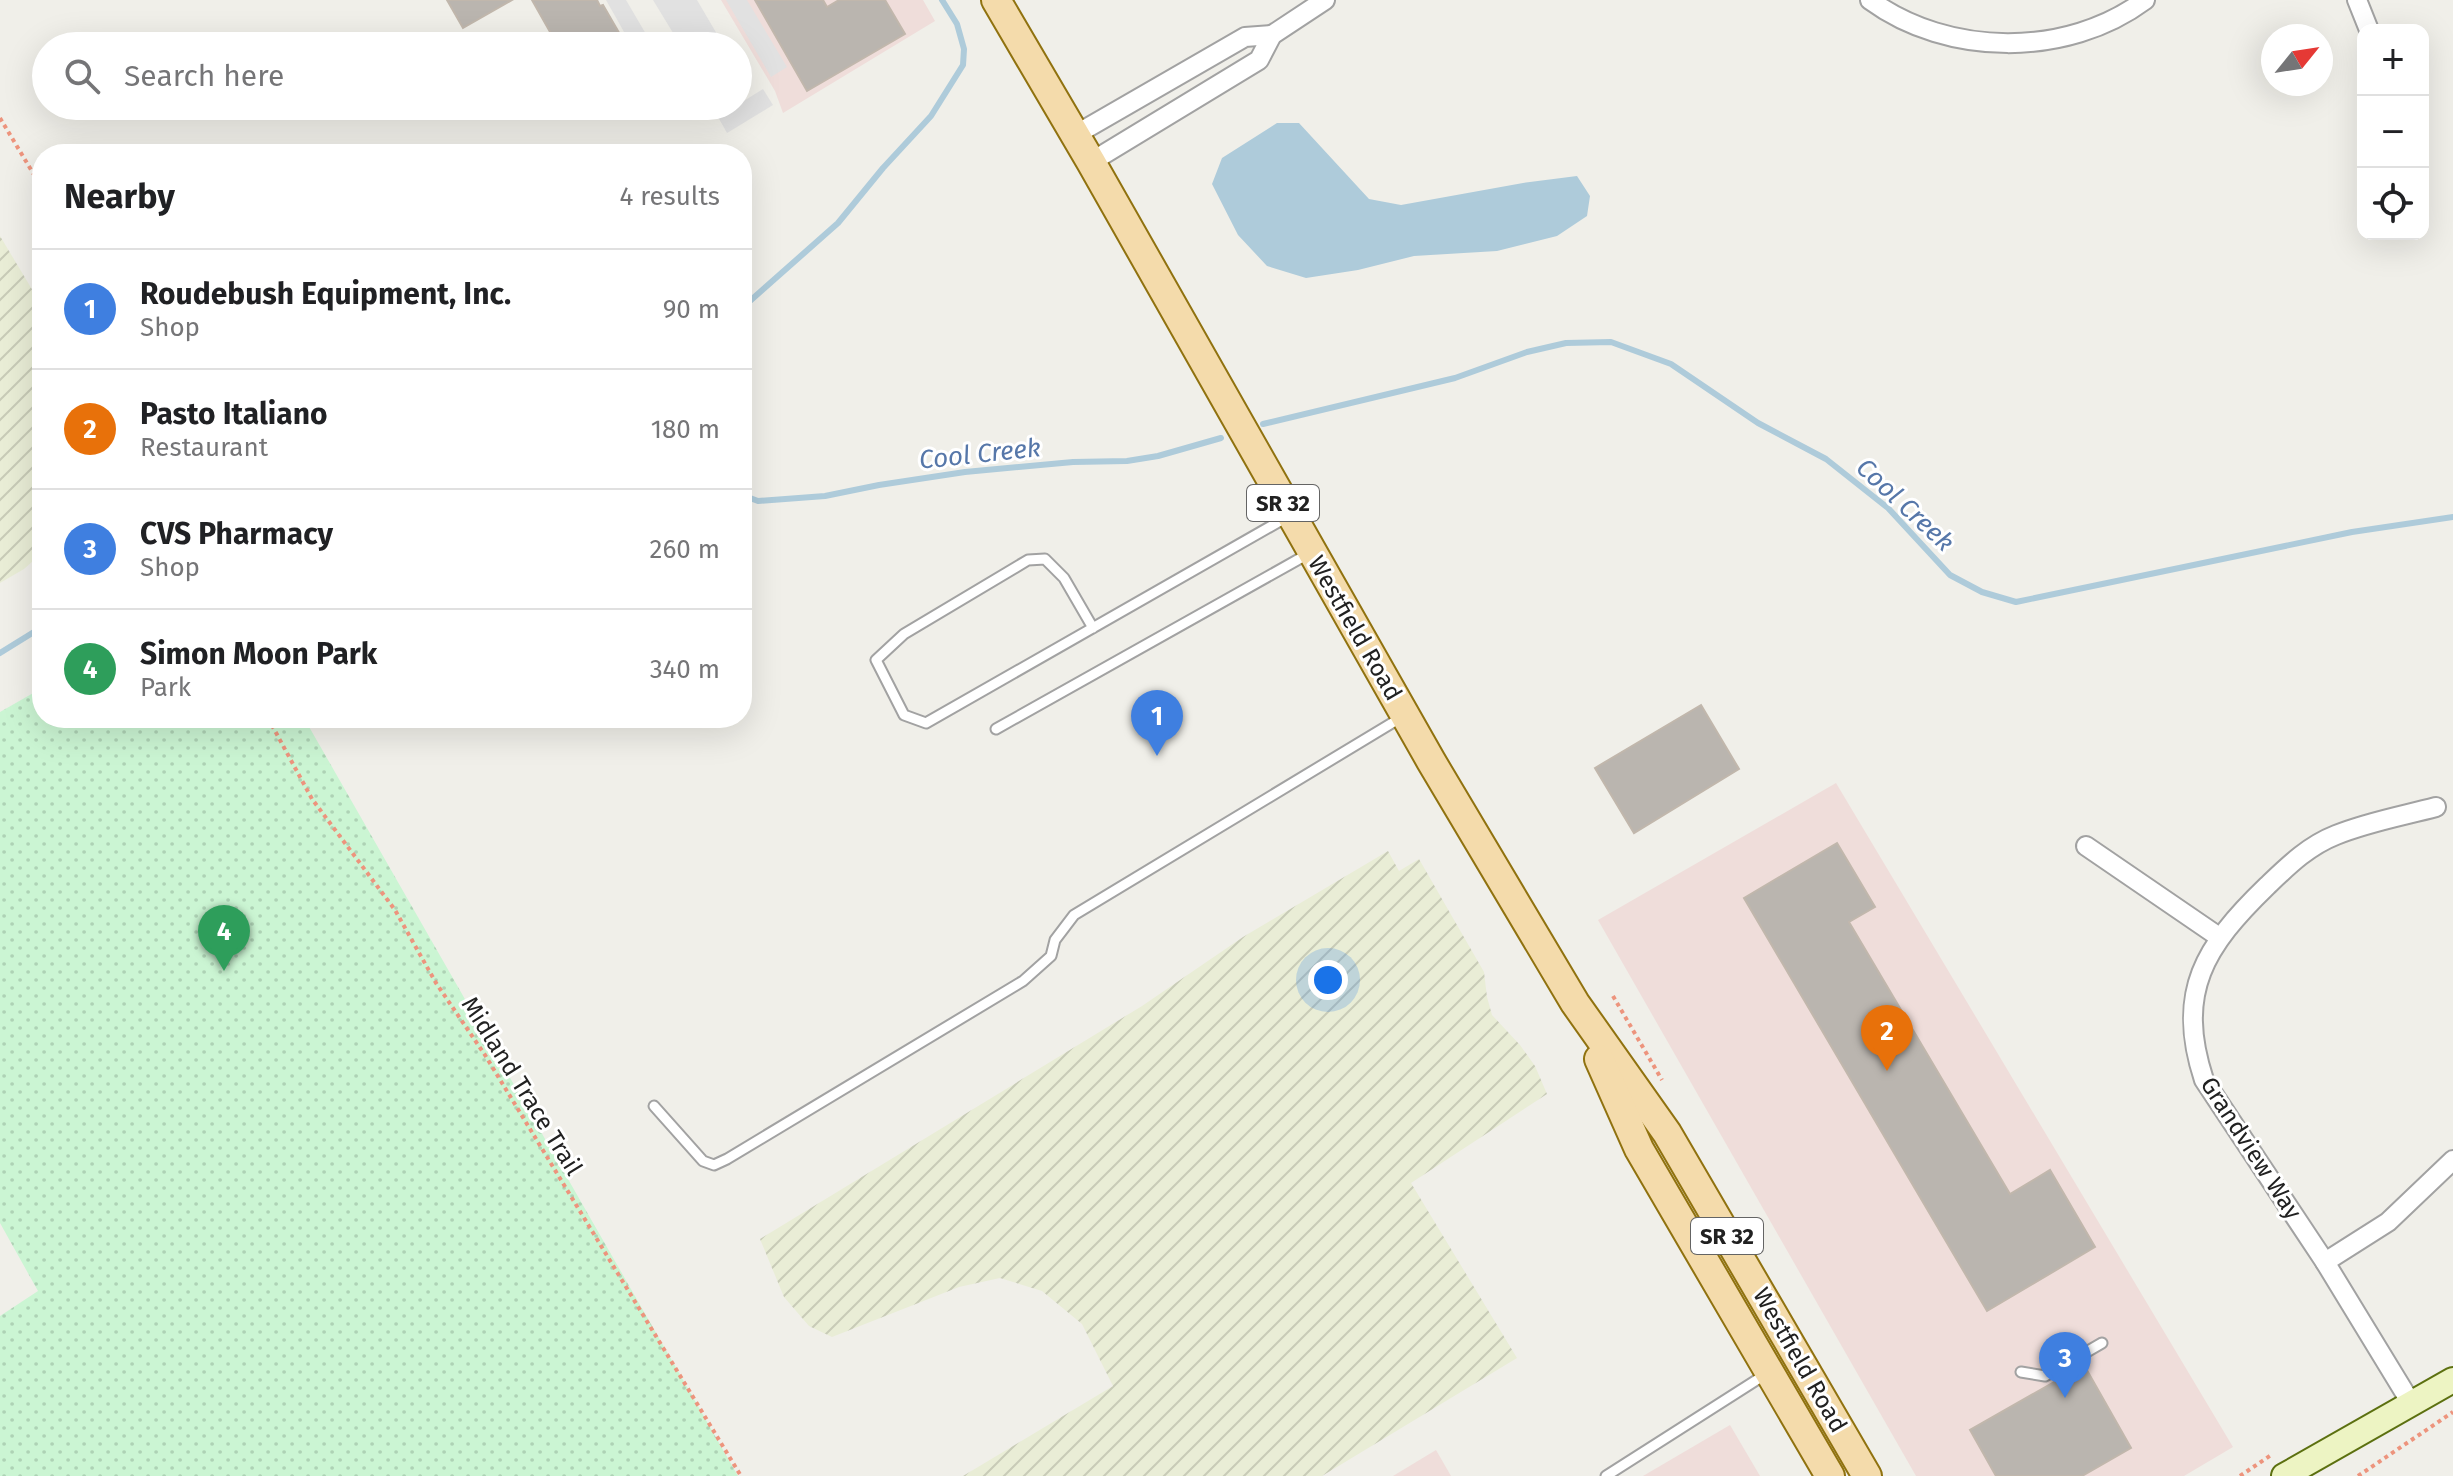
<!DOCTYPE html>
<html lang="en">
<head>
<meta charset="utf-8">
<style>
	body { margin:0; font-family:"Fira Sans",sans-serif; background:#f6f6f6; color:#202124 }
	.controls { position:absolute; right:24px; top:24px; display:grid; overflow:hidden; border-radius:16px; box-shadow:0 8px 32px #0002 }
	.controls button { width:72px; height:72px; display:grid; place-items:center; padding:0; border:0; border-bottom:2px solid #e0e0e0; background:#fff; color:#202124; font:40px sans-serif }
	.compass { position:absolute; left:2261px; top:24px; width:72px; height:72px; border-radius:50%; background:#fff; box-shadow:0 8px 32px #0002; rotate:60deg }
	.you { position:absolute; left:1328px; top:980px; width:28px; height:28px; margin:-20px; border:6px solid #fff; border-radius:50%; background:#1a73e8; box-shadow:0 0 0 12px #1a73e833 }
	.badge { display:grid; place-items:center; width:52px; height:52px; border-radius:50%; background:#1a73e8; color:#fff; font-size:26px; font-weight:700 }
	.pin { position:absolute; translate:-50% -66px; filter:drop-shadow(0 2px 4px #0008) }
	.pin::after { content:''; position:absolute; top:42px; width:28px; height:24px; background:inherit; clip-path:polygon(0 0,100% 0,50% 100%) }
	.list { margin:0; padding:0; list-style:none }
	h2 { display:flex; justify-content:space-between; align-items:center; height:104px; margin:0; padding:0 32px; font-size:34px }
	h2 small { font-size:26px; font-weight:400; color:#757577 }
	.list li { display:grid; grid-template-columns:52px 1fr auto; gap:24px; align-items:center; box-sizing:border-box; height:120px; padding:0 32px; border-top:2px solid #e0e0e0 }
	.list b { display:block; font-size:30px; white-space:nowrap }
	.list p { margin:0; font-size:26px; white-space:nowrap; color:#757577 }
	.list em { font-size:26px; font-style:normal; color:#757577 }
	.icon { flex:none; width:44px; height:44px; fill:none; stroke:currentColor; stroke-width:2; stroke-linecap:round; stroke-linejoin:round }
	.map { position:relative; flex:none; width:2453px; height:1476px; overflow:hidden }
	.search { position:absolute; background:#fff; box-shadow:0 8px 32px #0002; left:32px; top:32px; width:720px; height:88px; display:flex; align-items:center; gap:20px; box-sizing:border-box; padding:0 28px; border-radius:44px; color:#757577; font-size:30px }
	.panel { position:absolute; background:#fff; box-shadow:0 8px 32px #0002; left:32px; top:144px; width:720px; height:584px; border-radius:32px }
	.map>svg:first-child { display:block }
	.commercial { fill:#efddda }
	.farmland { fill:url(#farmland-furrows) }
	.park { fill:url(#park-dots) }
	.parking { fill:#e1e1e1 }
	.water { fill:#aecbda }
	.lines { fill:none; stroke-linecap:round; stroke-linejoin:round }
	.stream { stroke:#aecbda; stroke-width:6 }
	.building { fill:#bab5af; stroke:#c1b7ac; stroke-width:2 }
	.lane-casing { stroke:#a2a2a2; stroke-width:13 }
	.street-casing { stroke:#a2a2a2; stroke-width:22 }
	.secondary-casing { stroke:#5c7010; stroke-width:28 }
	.primary-casing { stroke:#90720f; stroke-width:32 }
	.path { stroke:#ed947d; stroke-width:4; stroke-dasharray:4 4; stroke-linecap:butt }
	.lane { stroke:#fff; stroke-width:9 }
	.street { stroke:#fff; stroke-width:18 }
	.secondary { stroke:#edf4c3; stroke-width:24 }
	.primary { stroke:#f4dbab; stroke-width:28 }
	.labels { text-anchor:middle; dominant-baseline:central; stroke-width:6; stroke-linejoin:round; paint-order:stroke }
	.shield { fill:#fff; stroke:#646464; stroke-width:2 }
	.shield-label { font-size:22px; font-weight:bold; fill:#212121 }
	.street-label { font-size:24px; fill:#212121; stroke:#fff }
	.water-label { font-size:26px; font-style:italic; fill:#5677a9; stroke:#fff }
</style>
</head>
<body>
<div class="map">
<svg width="2453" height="1476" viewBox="0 0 2453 1476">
	<defs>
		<pattern id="farmland-furrows" width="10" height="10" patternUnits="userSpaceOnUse" patternTransform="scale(2)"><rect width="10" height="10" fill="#e9edd6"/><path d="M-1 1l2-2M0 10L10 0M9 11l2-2" fill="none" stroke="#c8cbb7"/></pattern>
		<pattern id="park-dots" width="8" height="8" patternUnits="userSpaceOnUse" patternTransform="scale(2)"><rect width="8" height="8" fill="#cbf5d3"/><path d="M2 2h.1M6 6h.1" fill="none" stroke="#aed2b5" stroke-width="1.8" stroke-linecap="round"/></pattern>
	</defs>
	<rect width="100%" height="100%" fill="#f0efe9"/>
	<g class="commercial">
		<path d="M721 0H923L935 21 783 113 775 91Z"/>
		<path d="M1836 783 2233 1447 2184 1476H1916L1598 920Z"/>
		<path d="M1730 1425 1760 1476H1643Z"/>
		<path d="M1436 1450 1451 1476H1393Z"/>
	</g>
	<g class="farmland">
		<path d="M0 236 42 306V553L24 569 0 583Z"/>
		<path d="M1388 851 1399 871 1419 859 1484 972 1487 997 1492 1015 1520 1045 1535 1066 1547 1094 1411 1183 1517 1358 1322 1476H963L1113 1386 1082 1324 1042 1291 1000 1278 959 1287 832 1337 809 1326 784 1297 760 1239 1142 1006 1243 937Z"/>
	</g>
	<path class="park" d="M42 688V718H304L738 1476H0V1316L38 1291 0 1223V712Z"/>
	<g class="parking">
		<path d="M606 0H626L653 46H632Z"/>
		<path d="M653 0H697L724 46H681Z"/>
		<path d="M726 0H747L787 67 771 77Z"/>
		<path d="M763 89 773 105 727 133 718 117Z"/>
	</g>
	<path class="water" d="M1277 123H1299L1369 199 1401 205 1523 183 1577 176 1590 196 1587 216 1557 236 1497 251 1414 256 1358 270 1306 278 1267 266 1238 235 1212 184 1222 158Z"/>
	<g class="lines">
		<g class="stream">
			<path d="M742 308 838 223 883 168 931 116 963 65 964 49 957 24 942 0"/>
			<path d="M1263 424 1455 378 1527 352 1566 343 1611 342 1671 364 1758 423 1826 459 1888 508 1950 575 1982 592 2016 602 2352 532 2453 517"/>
			<path d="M742 495 758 501 825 496 879 485 965 472 1073 462 1127 461 1158 456 1221 438"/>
			<path d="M0 653 42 627"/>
		</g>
	</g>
	<g class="building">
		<path d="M447 0H512L463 28Z"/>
		<path d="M532 0H597L600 6 603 5 622 38 609 46H558Z"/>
		<path d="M755 0H823L827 7 839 0H885L905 34 807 91Z"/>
		<path d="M1701 705 1739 769 1634 833 1595 768Z"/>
		<path d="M1837 843 1875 907 1849 922 2010 1194 2050 1170 2095 1247 1987 1311 1744 898Z"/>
		<path d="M2084 1365 2131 1448 2082 1476H1996L1970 1430Z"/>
	</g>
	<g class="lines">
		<g class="lane-casing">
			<g id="lane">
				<path d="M1093 628 1064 578 1045 559 1028 560 904 634 876 660 904 715 926 723 1287 517"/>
				<path d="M996 729 1308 554"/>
				<path d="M654 1106 703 1161 714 1165 727 1159 1023 981 1051 956 1055 940 1074 915 1402 717"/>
				<path d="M2021 1372 2045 1376 2102 1343"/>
				<path d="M1606 1476 1766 1374"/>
			</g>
		</g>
		<g class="street-casing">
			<g id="street">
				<path d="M1870 0C1948 57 2067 58 2145 0"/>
				<path d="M2357 0 2369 30"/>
				<path d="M1075 135 1245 37 1272 35"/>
				<path d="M1091 162 1259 60 1272 35 1325 0"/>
				<path d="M2086 846 2219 937"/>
				<path d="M2325 1262 2388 1222 2453 1160"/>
				<path d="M2411 1403 2325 1262 2204 1080C2175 992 2205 946 2267 886 2288 866 2308 846 2336 835 2368 822 2402 816 2436 807"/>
			</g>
		</g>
		<g class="secondary-casing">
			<path id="secondary" d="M2284 1476 2453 1380"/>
		</g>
		<g class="primary-casing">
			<g id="primary">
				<path d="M996 0 1091 162 1431 761 1575 1003 1667 1133 1867 1476"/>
				<path d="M1599 1059 1639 1149 1830 1476"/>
			</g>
		</g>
		<g class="path">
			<path d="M0 118 42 188"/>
			<path d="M268 718 312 799 395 910 436 983 485 1055 741 1476"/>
			<path d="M1613 996 1662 1080"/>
			<path d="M2240 1476 2271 1455"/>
			<path d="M2358 1476 2453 1412"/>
		</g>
		<use href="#lane" class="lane"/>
		<use href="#street" class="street"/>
		<use href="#secondary" class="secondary"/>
		<use href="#primary" class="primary"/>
	</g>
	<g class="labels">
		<g class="shield">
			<rect x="1247" y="485" width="72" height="36" rx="6"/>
			<rect x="1691" y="1218" width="72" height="36" rx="6"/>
		</g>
		<g class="shield-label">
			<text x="1283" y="503">SR 32</text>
			<text x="1727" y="1236">SR 32</text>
		</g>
		<g class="street-label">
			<text transform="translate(1355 628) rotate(60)">Westfield Road</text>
			<text transform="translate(522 1086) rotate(58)">Midland Trace Trail</text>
			<text transform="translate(2251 1148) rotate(57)">Grandview Way</text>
			<text transform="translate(1800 1360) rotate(60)">Westfield Road</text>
		</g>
		<g class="water-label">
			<text transform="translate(980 454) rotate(-6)">Cool Creek</text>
			<text transform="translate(1905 505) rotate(43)">Cool Creek</text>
		</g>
	</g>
</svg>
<div class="controls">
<button>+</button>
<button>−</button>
<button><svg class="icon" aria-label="locate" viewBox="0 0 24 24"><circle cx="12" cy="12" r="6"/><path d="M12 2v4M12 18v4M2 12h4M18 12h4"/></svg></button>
</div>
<svg class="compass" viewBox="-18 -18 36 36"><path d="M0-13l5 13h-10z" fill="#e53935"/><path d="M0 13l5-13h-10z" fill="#757577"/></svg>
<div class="you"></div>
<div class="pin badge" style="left:1157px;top:756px;background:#3f7fe0">1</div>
<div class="pin badge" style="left:1887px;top:1071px;background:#e8710a">2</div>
<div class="pin badge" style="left:2065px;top:1398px;background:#3f7fe0">3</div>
<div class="pin badge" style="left:224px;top:971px;background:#2e9e5b">4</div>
<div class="search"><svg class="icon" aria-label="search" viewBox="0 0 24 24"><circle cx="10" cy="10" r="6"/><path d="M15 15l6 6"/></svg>Search here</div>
<section class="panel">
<h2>Nearby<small>4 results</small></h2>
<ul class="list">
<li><span class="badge" style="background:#3f7fe0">1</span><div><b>Roudebush Equipment, Inc.</b><p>Shop</p></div><em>90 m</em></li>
<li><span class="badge" style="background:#e8710a">2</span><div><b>Pasto Italiano</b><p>Restaurant</p></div><em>180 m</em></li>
<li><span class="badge" style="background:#3f7fe0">3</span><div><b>CVS Pharmacy</b><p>Shop</p></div><em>260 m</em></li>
<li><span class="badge" style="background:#2e9e5b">4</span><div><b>Simon Moon Park</b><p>Park</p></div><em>340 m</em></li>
</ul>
</section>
</div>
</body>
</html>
